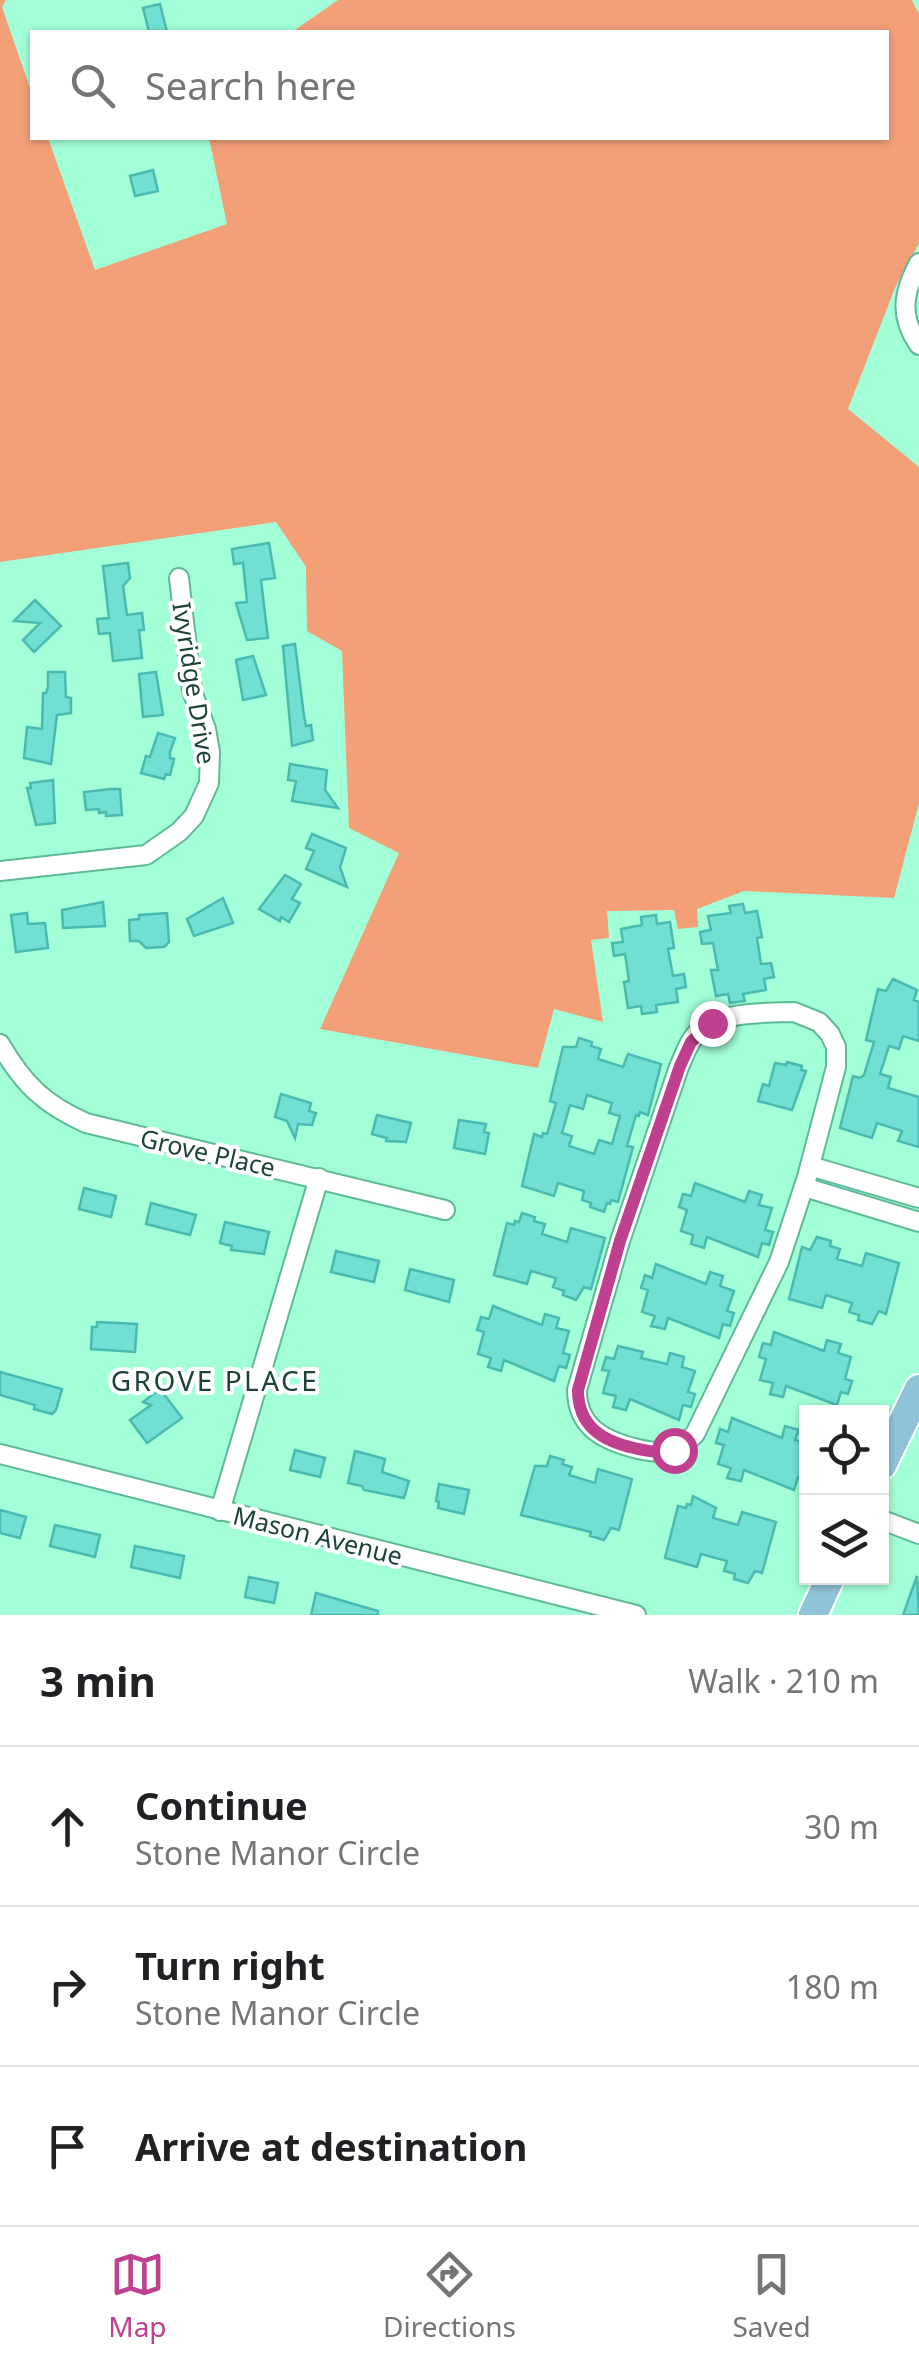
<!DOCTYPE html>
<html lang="en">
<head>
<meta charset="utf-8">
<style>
	body { margin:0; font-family:"Noto Sans",sans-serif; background:#f6f6f6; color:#202124 }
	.controls { position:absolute; right:30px; bottom:30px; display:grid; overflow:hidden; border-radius:0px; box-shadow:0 2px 8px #0004 }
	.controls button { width:90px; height:90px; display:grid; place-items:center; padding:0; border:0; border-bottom:2px solid #e0e0e0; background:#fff; color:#202124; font:50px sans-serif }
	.stop { position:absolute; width:30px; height:30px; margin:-22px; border:8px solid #be408e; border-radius:50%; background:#fff }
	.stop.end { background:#be408e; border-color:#fff; box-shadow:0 2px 10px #0008 }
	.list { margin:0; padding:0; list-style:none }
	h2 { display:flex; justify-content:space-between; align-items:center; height:130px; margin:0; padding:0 40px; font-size:42px }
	h2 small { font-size:32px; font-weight:400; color:#757577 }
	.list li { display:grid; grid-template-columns:65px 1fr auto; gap:30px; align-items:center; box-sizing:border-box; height:160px; padding:0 40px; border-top:2px solid #e0e0e0 }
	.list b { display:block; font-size:38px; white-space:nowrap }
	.list p { margin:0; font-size:32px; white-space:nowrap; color:#757577 }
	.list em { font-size:32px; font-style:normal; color:#757577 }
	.icon { flex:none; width:55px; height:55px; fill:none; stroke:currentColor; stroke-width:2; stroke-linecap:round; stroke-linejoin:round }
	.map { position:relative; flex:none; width:919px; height:1615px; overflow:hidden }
	.search { position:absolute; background:#fff; box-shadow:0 2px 8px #0004; left:30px; right:30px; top:30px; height:110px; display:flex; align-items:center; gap:25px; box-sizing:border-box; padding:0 35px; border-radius:0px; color:#757577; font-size:38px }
	.sheet { height:610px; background:#fff }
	nav { display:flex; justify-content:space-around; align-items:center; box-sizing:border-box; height:140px; border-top:2px solid #e0e0e0; background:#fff; font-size:28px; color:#757577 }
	nav a { display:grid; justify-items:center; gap:5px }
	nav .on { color:#be408e }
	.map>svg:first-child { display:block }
	.forest { fill:#f39f77 }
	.building { fill:#71e0d3; stroke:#49baaf; stroke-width:2.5; fill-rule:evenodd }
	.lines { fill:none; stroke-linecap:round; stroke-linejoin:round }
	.minor-casing { stroke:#5eba96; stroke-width:22 }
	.primary-casing { stroke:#fff; stroke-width:32 }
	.minor { stroke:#fff; stroke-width:18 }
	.primary { stroke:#8fc4d8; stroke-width:28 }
	.route { stroke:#be408e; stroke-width:12 }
	.labels { text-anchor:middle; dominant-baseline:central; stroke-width:8; stroke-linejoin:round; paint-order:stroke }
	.street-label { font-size:25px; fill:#1d4334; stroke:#fff }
	.neighbourhood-label { font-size:28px; letter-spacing:2.5px; fill:#1d4334; stroke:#fff }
</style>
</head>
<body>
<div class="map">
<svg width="919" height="1615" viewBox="0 0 919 1615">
	<rect width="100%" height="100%" fill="#a3ffd8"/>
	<path class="forest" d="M0 0H6L2 7 32 94V138H48L95 270 227 224 209 138H886V32H292L338 0H912L919 14V243L895 288 848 409 919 467V803L894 898 744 891 697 909 698 927 678 929 674 910 607 911 609 938 591 940 603 1022 554 1009 538 1068 320 1029 399 853 349 828 342 651 307 631 306 567 276 522 0 562Z"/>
	<g class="building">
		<path d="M160 4 167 32H149L143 8Z"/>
		<path d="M153 170 158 191 135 196 130 176Z"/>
		<path d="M269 543 275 578 261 580 268 638 247 640 236 603 247 602 243 563 234 564 232 549Z"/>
		<path d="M128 563 130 578 123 586 127 615 142 613 144 630H139L142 658 113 661 110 633 99 634 97 619 109 618 103 566Z"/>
		<path d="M35 600 61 626 34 652 23 640 40 623 14 621Z"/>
		<path d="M295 644 304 716 306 726 311 725 313 740 292 746 283 646Z"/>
		<path d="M253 656 266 695 243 700 236 660Z"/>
		<path d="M48 672H65L66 697 71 698V713L57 715 51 764 24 758 27 727 42 729 43 693H46L48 687Z"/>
		<path d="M156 672 163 715 143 717 139 674Z"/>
		<path d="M158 733 175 738 170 752V758L174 759 170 775 166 774 164 779 141 773 146 756 150 757Z"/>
		<path d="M290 764 327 770 325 790 338 808 292 801 296 781 288 780Z"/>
		<path d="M53 780 55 823 36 825 27 788H31L30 783Z"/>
		<path d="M111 789H120L122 815 106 816V812L99 813V809L86 810 84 792Z"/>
		<path d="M312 834 346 848 340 867 347 887 306 869 314 851 306 848Z"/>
		<path d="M285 875 301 884 292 899 300 903 289 922 281 917 280 921 259 909Z"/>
		<path d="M223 898 233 923 194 936 187 919Z"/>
		<path d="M103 902 105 926 63 928 62 910Z"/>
		<path d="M743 904 745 913 757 911 762 937 757 938 761 964 771 963 774 977 764 979 766 990 743 994 745 1001 730 1003 728 994 716 996 711 970H718L713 943 702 944 700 932 711 930 708 916 731 913 729 906Z"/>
		<path d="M27 913 28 924 45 923 48 948 16 952 11 915Z"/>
		<path d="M167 913 169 942 164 947 146 948 139 941H130L129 920 139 919V915Z"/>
		<path d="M656 915 657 924 670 922 674 948 668 949 673 976 684 974 686 987 676 989 678 1002 656 1005 657 1012 642 1014 641 1006 628 1008 624 982 629 981 625 954 614 956 612 943 623 942 621 929 642 925 641 917Z"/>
		<path d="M893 979 917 990 914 1000 919 1002V1041L903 1036 899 1049 889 1046 880 1074 891 1077 888 1088 919 1097V1147L898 1141 902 1131 877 1123 872 1138 840 1128 853 1076 860 1078 864 1075 874 1042 866 1040 878 989 886 991Z"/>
		<path d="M579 1038 592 1042 591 1046 601 1049 598 1059 623 1067 628 1054 661 1064 648 1115 640 1112 639 1116 636 1115 627 1146 633 1147 618 1202 611 1200 610 1204 607 1203 604 1212 590 1207 591 1203 582 1200 584 1191 558 1183 554 1196 522 1186 534 1134 542 1137 543 1133 547 1134 556 1103 550 1101 563 1047H576ZM587 1095 612 1103 609 1113 620 1116 612 1144 599 1140 594 1154 569 1146 572 1136 562 1133 570 1105 583 1109Z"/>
		<path d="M787 1062 802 1066 801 1070 806 1071 792 1110 758 1101 763 1084 769 1086 775 1063 786 1065Z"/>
		<path d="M281 1094 311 1103 309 1111 316 1113 312 1125 298 1124 295 1138 287 1121 275 1117Z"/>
		<path d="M377 1115 411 1123 406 1142 386 1141 387 1138 372 1134Z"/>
		<path d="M459 1120 486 1124 484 1132 489 1133 485 1154 454 1148Z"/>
		<path d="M695 1183 745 1202 749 1191 762 1195 759 1205 772 1208 765 1230 773 1232 769 1245 762 1243 758 1257 707 1237 704 1248 691 1244 693 1235 681 1231 687 1210 679 1207 683 1194 691 1196Z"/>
		<path d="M84 1188 116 1196 111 1217 79 1209Z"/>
		<path d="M151 1203 196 1215 190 1235 146 1224Z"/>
		<path d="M522 1213 535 1217 534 1221 545 1224 542 1234 567 1242 571 1228 605 1238 591 1289 584 1287 576 1300 563 1295 564 1291 553 1287 556 1278 531 1271 527 1284 494 1275 507 1223 514 1225 515 1221 519 1222Z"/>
		<path d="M225 1222 269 1232 264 1254 231 1250 232 1246 220 1243Z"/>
		<path d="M817 1237 831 1241 830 1246 840 1249 837 1259 862 1266 866 1253 899 1263 886 1314 879 1311 872 1324 858 1320 859 1315 849 1312 852 1303 826 1295 822 1308 789 1299 802 1247 810 1250Z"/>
		<path d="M336 1251 379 1261 374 1282 331 1272Z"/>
		<path d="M656 1264 706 1284 710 1272 723 1276 720 1286 734 1291 727 1311 734 1313 730 1326 723 1324 719 1338 668 1318 665 1329 651 1326 655 1316 642 1312 648 1290 641 1288 645 1275 652 1278Z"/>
		<path d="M410 1269 454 1280 449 1302 405 1290Z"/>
		<path d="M493 1306 542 1325 545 1314 559 1318 556 1328 569 1331 563 1353 570 1355 566 1368 559 1366 554 1381 504 1360 501 1371 488 1367 491 1358 478 1354 484 1332 477 1330 481 1317 489 1319Z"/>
		<path d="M97 1322 137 1324 135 1352 91 1349 92 1327H97Z"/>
		<path d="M774 1332 824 1351 827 1340 841 1344 838 1353 851 1357 845 1379 852 1381 848 1394 841 1392 837 1405 786 1386 783 1397 770 1394 773 1383 760 1380 766 1359 759 1357 763 1343 771 1345Z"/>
		<path d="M618 1346 643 1352 641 1358 667 1364 670 1353 684 1357 682 1367 695 1371 688 1392 695 1394 691 1407 683 1405 679 1420 630 1399 626 1410 613 1407 616 1396 603 1393 609 1371 602 1370 606 1357 614 1359Z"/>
		<path d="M0 1372 62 1389 56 1410 52 1414 34 1409 35 1405 0 1395Z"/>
		<path d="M160 1389 182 1418 147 1443 130 1420 151 1405 143 1402Z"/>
		<path d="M732 1418 782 1438 785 1426 799 1430 795 1440 806 1443 803 1463 806 1464V1479L798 1477 794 1490 744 1470 741 1481 727 1478 731 1468 718 1464 724 1445 716 1443 720 1429 728 1432Z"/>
		<path d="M295 1450 325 1458 320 1477 290 1470Z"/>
		<path d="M355 1451 385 1459 382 1472 409 1481 404 1498 364 1490 362 1486 348 1483Z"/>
		<path d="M550 1456 564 1460 562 1464 572 1467 569 1475 595 1483 598 1469 632 1479 619 1530 611 1528 604 1540 590 1536 591 1532 521 1515 535 1466H547Z"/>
		<path d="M439 1484 469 1490 464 1514 438 1508 439 1502 436 1501Z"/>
		<path d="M693 1496 716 1508 713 1518 738 1525 742 1512 776 1522 762 1573 755 1571 748 1583 734 1579 735 1574 724 1571 727 1561 701 1554 697 1567 665 1558 678 1506 686 1508 687 1504 691 1505Z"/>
		<path d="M0 1510 26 1517 20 1538 0 1533Z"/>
		<path d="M55 1525 100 1535 95 1557 50 1546Z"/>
		<path d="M135 1546 184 1556 180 1578 131 1567Z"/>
		<path d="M917 1576 919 1615H903Z"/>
		<path d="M249 1577 278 1583 274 1603 245 1597Z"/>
		<path d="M316 1593 378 1611V1615H311Z"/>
	</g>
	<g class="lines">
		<g class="minor-casing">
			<g id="minor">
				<path d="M919 263C903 293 899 316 919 345"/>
				<path d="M0 871 146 855 179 832 194 816 209 783 210 752 206 729 192 691 179 578"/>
				<path d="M794 1012 819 1022 830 1034 836 1047V1067L807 1177 779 1262 695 1434C687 1441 680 1449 669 1451 659 1453 647 1451 638 1449 605 1441 577 1428 577 1390L620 1241 679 1067C685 1054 689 1040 699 1031 722 1011 766 1013 794 1012Z"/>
				<path d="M0 1044C24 1085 44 1104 86 1123L445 1210"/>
				<path d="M810 1166 919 1198"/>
				<path d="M804 1187 919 1222"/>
				<path d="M0 1454 636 1615"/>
				<path d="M220 1511 319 1178"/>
				<path d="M882 1520 919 1534"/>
			</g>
		</g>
		<g class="primary-casing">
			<g id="primary">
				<path d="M882 1465 919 1389"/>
				<path d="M813 1615 830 1578"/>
			</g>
		</g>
		<use href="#minor" class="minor"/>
		<use href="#primary" class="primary"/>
	</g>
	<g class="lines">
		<path class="route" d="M674 1450C661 1454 647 1451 634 1448 602 1441 578 1426 578 1390L620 1241 680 1066 691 1042 712 1023"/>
	</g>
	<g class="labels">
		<g class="street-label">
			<text transform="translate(195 683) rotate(81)">Ivyridge Drive</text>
			<text transform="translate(208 1152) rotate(13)">Grove Place</text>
			<text transform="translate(318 1535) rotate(14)">Mason Avenue</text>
		</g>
		<g class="neighbourhood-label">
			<text x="215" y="1380">GROVE PLACE</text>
		</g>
	</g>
</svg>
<div class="controls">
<button><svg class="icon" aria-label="locate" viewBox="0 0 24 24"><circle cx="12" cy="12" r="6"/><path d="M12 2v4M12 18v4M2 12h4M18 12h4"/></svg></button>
<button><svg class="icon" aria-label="layers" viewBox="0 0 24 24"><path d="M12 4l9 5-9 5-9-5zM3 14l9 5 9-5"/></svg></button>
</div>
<div class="stop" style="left:674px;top:1450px"></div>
<div class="stop end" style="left:712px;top:1023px"></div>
<div class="search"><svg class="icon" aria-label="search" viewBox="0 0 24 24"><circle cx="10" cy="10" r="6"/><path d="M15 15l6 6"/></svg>Search here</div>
</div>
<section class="sheet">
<h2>3 min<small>Walk · 210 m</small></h2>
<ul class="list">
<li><svg class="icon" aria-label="ahead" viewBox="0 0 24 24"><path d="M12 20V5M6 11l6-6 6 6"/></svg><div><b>Continue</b><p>Stone Manor Circle</p></div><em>30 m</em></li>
<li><svg class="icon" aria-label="right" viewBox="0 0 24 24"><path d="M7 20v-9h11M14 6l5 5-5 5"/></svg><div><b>Turn right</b><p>Stone Manor Circle</p></div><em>180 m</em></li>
<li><svg class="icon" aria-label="arrive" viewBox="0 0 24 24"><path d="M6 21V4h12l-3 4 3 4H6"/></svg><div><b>Arrive at destination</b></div></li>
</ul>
</section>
<nav>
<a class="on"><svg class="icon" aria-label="map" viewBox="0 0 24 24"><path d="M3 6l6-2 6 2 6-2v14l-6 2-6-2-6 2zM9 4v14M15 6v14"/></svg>Map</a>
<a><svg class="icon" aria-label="directions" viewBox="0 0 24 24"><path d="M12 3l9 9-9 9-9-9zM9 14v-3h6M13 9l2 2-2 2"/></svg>Directions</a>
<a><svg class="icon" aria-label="saved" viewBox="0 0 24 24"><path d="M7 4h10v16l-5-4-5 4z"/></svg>Saved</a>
</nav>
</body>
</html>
